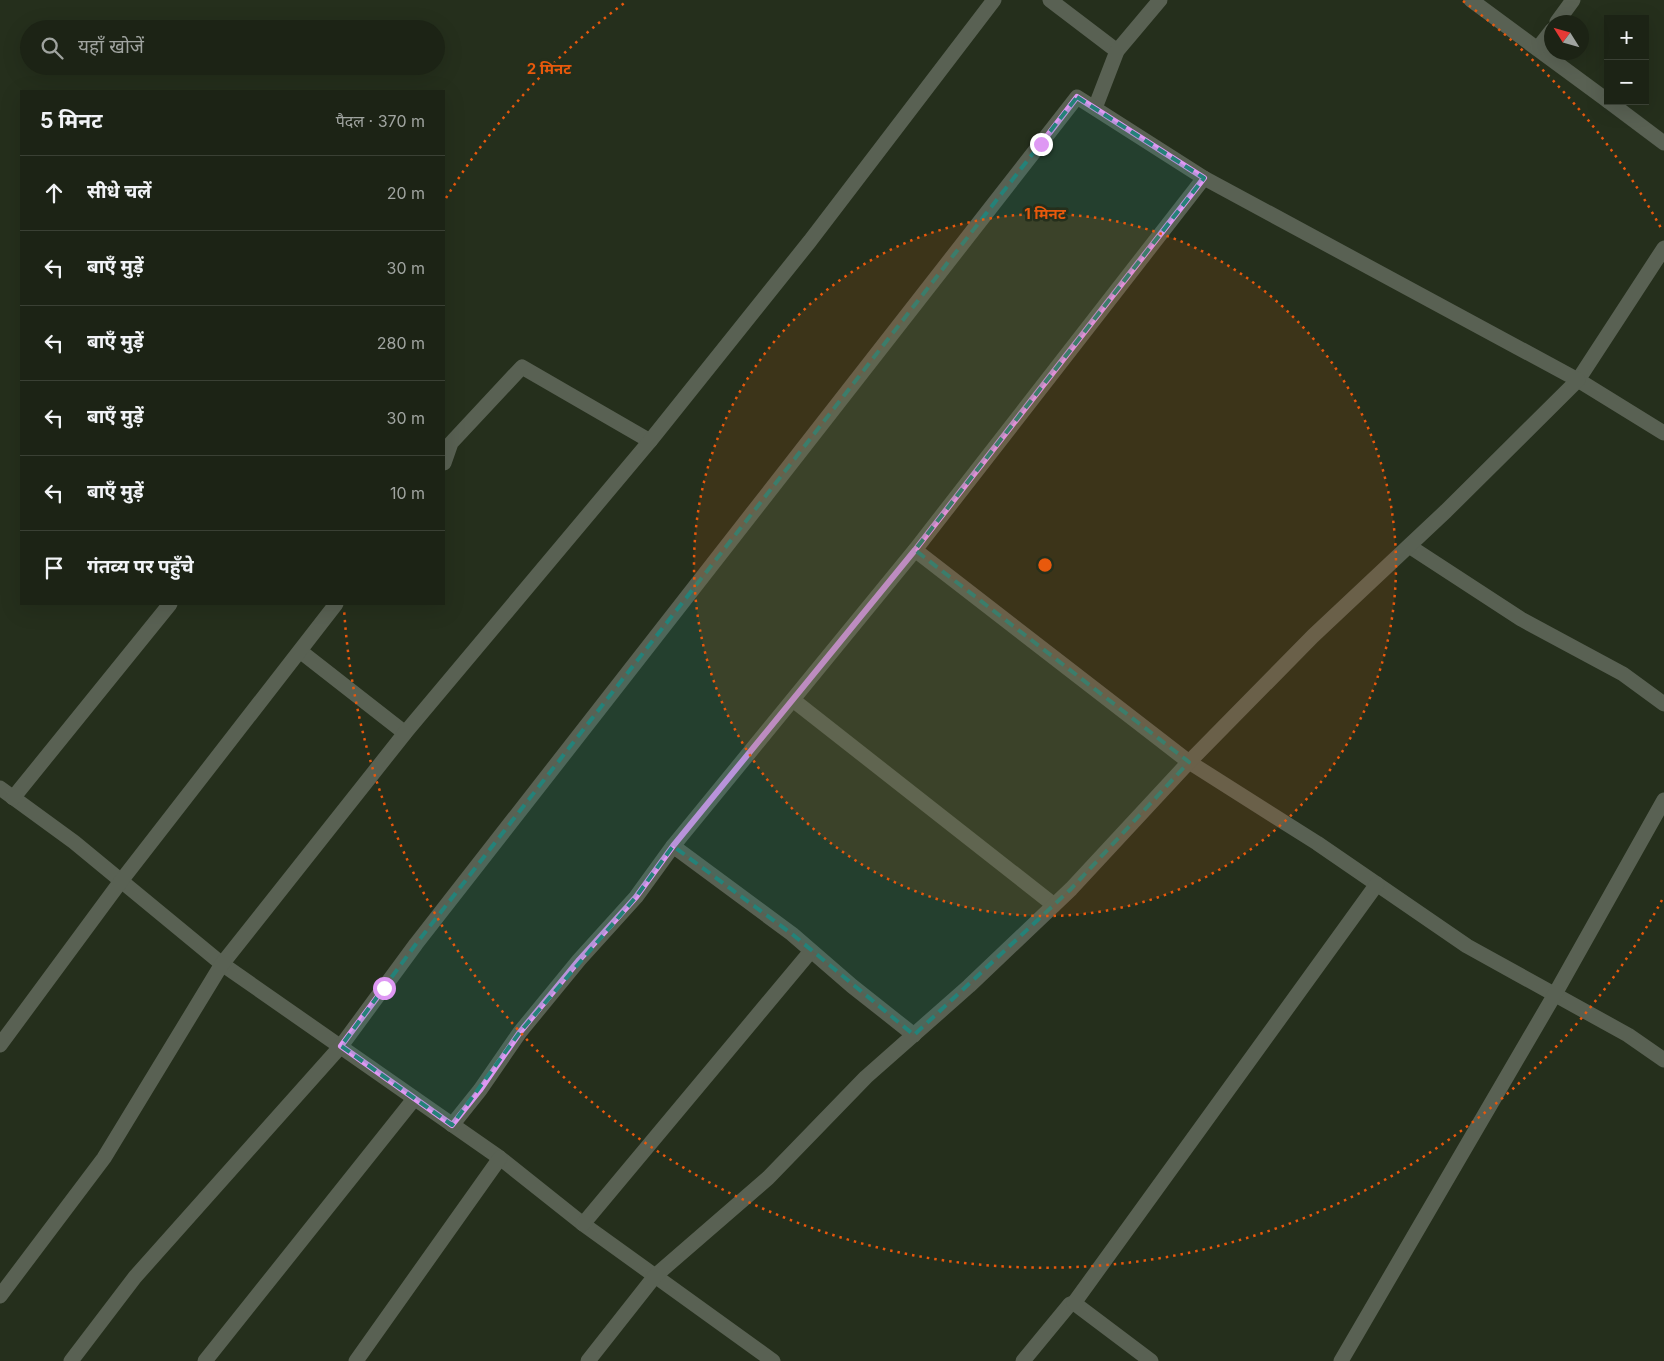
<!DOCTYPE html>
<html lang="hi">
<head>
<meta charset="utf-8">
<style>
	body { margin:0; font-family:Inter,"Noto Sans Devanagari",sans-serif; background:#252b1e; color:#f1f3f6 }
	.controls { position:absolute; right:15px; top:15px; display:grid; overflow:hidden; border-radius:0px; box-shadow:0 5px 20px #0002 }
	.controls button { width:45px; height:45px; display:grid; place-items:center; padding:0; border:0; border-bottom:1px solid #3a4034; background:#1c2315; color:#f1f3f6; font:25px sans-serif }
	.compass { position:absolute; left:1544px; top:15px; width:45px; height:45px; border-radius:50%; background:#1c2315; box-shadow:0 5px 20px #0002; rotate:307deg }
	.stop { position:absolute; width:15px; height:15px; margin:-11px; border:4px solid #de98f3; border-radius:50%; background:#fff }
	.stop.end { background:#de98f3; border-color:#fff; box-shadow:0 1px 5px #0008 }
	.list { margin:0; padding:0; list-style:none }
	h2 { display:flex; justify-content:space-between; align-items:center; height:65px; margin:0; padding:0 20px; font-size:21px }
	h2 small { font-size:16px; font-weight:400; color:#a0a4a0 }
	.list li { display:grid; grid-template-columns:32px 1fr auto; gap:15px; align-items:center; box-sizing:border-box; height:75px; padding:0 20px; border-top:1px solid #3a4034 }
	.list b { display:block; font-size:19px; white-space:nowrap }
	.list em { font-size:16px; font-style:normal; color:#a0a4a0 }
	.icon { flex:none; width:28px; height:28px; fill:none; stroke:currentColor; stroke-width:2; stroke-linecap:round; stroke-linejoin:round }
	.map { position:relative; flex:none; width:1664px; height:1361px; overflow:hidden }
	.search { position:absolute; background:#1c2315; box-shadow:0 5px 20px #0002; left:20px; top:20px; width:425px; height:55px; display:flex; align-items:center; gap:12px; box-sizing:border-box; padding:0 18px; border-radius:28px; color:#a0a4a0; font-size:19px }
	.panel { position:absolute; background:#1c2315; box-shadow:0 5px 20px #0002; left:20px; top:90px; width:425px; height:515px; border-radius:0px }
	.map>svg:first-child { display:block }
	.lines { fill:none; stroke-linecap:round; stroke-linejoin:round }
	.street { stroke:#596153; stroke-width:15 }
	.route { stroke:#de98f3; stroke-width:6 }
	.marked { fill:#248279; fill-opacity:0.2; stroke:#248279; stroke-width:4; stroke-dasharray:10 6; stroke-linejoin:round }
	.ring { fill:none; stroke:#e8590c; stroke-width:2.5; stroke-dasharray:2.5 5 }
	.centre { fill:#e8590c; stroke:#252f1c; stroke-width:2.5 }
	.ring-label { font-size:15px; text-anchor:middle; font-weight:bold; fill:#e8590c; stroke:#252f1c; stroke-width:5; stroke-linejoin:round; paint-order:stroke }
</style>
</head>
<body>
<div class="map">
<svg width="1664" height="1361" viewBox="0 0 1664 1361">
	<rect width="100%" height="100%" fill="#252f1c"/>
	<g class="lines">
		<g class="street">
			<path d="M1050 0 1117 51"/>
			<path d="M1471 0 1608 101"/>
			<path d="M1557 22 1573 0"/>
			<path d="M1538 48 1552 30"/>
			<path d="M1608 101 1664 143"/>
			<path d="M1095 108 1117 51 1160 0"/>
			<path d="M1204 178 915 550 1189 762 1317 843 1467 946 1628 1035 1664 1060"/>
			<path d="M1664 248 1578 380 1664 433"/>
			<path d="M444 463 451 443 522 367 650 441"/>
			<path d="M1409 546 1521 619 1623 674 1664 704"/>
			<path d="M300 651 405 733"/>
			<path d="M793 700 1054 905"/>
			<path d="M0 788 74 842 222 964 500 1158 583 1224 773 1361"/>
			<path d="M13 798 170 604"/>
			<path d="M673 846 915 550"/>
			<path d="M0 1045 121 881 336 604"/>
			<path d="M452 1125 480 1090 520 1032 579 960 636 897 673 846 792 934 852 986 914 1035"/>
			<path d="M583 1224 811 951"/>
			<path d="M0 1296 104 1158 222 964 405 733 650 441 810 241 994 0"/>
			<path d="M71 1361 135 1277 341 1046 416 944 1077 97 1204 178 1578 380 1446 511 1313 636 1189 762 1071 889 969 986 866 1077 768 1178 655 1276 588 1361"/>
			<path d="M205 1361 414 1099"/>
			<path d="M356 1361 500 1158"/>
			<path d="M1023 1361 1070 1304 1074 1303"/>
			<path d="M1151 1361 1074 1303 1377 884"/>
			<path d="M1341 1361 1555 994 1664 800"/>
		</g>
	</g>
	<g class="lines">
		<path class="route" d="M384 988 341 1046 452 1125 480 1090 520 1032 579 960 636 897 673 846 915 550 1204 178 1077 97 1041 144"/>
	</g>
	<path class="marked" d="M1077 97 1204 178 915 550 1189 762 1071 889 914 1035 792 934 673 846 636 897 520 1032 452 1125 341 1046 416 944Z"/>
	<circle cx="1045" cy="565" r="351" fill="#e8590c" fill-opacity=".12"/>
	<g class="ring">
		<circle cx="1045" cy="565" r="351"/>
		<path d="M1662 900A702 702 0 0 1 344 608M446 198A702 702 0 0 1 627 1M1463 1A702 702 0 0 1 1662 230"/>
	</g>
	<circle cx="1045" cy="565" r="8" class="centre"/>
	<g class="ring-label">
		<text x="549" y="74">2 मिनट</text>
		<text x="1045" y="219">1 मिनट</text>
	</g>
</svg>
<div class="controls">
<button>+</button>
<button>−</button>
</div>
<svg class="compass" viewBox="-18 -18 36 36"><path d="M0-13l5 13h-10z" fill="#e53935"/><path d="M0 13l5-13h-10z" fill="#a0a4a0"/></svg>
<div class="stop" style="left:384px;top:988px"></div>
<div class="stop end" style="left:1041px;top:144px"></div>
<div class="search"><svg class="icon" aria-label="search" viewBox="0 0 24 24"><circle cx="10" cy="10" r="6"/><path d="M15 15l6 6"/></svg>यहाँ खोजें</div>
<section class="panel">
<h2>5 मिनट<small>पैदल · 370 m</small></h2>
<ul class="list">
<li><svg class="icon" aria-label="ahead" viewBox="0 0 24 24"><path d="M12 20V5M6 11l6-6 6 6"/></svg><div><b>सीधे चलें</b></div><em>20 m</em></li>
<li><svg class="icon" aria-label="left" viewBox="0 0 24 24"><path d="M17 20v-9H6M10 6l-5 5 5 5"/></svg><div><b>बाएँ मुड़ें</b></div><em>30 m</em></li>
<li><svg class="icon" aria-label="left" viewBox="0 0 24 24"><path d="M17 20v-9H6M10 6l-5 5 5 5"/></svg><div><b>बाएँ मुड़ें</b></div><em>280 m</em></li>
<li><svg class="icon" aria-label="left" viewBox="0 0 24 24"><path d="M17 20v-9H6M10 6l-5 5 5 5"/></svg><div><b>बाएँ मुड़ें</b></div><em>30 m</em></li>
<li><svg class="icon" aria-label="left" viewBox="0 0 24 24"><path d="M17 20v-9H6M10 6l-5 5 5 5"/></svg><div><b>बाएँ मुड़ें</b></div><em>10 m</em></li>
<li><svg class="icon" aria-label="arrive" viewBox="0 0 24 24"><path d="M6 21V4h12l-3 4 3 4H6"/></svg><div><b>गंतव्य पर पहुँचे</b></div></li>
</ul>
</section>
</div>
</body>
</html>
